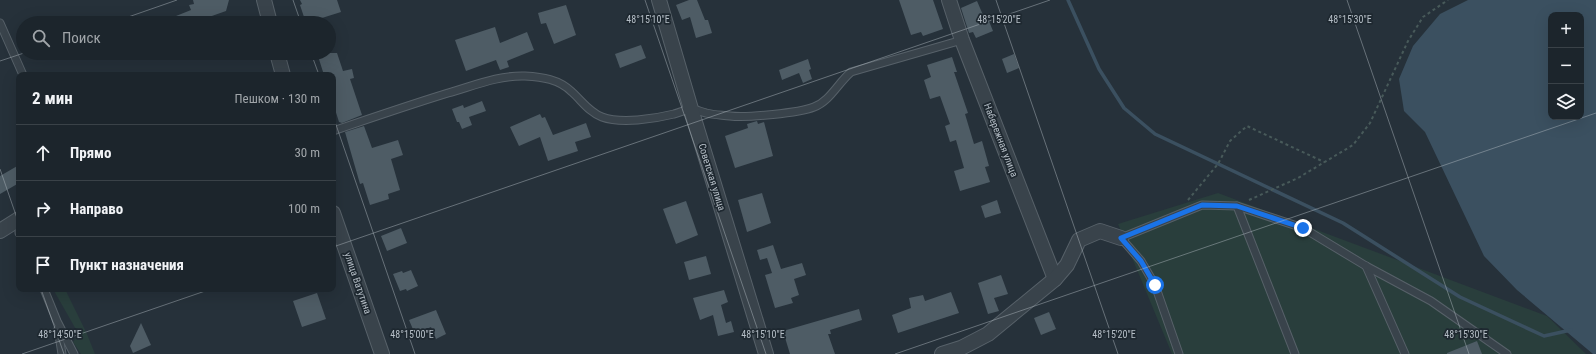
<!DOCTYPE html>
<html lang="ru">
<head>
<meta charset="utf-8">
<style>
	body { margin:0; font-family:"Roboto Condensed",sans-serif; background:#252d34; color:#f1f3f6 }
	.controls { position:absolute; right:12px; top:12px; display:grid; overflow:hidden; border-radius:8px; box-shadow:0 4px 16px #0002 }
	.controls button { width:36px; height:36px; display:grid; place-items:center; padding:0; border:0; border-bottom:1px solid #3a4248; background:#1c252c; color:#f1f3f6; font:20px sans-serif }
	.stop { position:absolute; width:12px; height:12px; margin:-9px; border:3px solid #1a73e8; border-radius:50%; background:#fff }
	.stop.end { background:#1a73e8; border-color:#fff; box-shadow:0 1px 4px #0008 }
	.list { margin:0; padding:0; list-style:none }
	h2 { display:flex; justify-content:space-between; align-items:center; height:52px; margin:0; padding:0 16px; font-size:17px }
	h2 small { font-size:13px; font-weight:400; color:#a0a5a9 }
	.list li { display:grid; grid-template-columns:26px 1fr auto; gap:12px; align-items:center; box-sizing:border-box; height:56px; padding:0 16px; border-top:1px solid #3a4248 }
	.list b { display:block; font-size:15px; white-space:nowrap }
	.list em { font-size:13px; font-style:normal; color:#a0a5a9 }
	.icon { flex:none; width:22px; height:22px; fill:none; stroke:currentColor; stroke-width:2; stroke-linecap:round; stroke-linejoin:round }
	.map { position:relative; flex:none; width:1596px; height:354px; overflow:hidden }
	.search { position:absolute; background:#1c252c; box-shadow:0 4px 16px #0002; left:16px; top:16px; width:320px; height:44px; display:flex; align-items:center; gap:10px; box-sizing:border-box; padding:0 14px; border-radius:22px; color:#a0a5a9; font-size:15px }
	.panel { position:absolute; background:#1c252c; box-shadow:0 4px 16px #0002; left:16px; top:72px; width:320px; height:220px; border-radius:8px }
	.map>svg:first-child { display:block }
	.green { fill:#293e3c }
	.water { fill:#3b5060; fill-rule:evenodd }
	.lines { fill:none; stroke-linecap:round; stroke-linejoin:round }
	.stream { stroke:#3b5060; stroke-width:3.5 }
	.building { fill:#4e5c65 }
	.lane-casing { stroke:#576169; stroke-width:9 }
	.street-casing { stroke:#576169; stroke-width:16 }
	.path { stroke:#485a5a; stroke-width:2; stroke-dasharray:3 3; stroke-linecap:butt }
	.lane { stroke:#39434b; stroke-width:7 }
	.street { stroke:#39434b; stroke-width:14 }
	.route { stroke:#1a73e8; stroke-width:5 }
	.ticks { fill:none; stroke:#b5bec6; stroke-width:1; stroke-opacity:0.45 }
	.labels { text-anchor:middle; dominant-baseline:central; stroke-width:3.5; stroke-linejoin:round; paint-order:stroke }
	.street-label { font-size:10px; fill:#b5bec6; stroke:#1e2830 }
	.ticks-label { font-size:10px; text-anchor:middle; fill:#b5bec6; stroke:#1e2830; stroke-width:3.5; stroke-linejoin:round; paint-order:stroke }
</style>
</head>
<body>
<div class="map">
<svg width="1596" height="354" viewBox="0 0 1596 354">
	<rect width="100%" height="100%" fill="#26313a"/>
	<g class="green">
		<path d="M1218 193 1547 316 1586 354H1172L1118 224Z"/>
		<path d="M53 289H65L87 334 95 354H81L73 342 76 338 78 333Z"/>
	</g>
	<path class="water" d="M1468 0H1596V354H1593L1517 290 1484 256 1425 132 1404 111 1399 79 1413 46 1440 14ZM1551 15H1581V117H1551Z"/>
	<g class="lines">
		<path class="stream" d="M1068 0 1099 69 1124 108 1155 134 1343 223 1460 297 1544 336 1571 330"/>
	</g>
	<g class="building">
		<path d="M193 0H229L226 11 192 23H178L176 16 191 10 189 5 194 4Z"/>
		<path d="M300 0H337L341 12 306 23 300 5 302 4Z"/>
		<path d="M689 0H697L705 20H708L712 33 696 38 690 17 682 20 676 5Z"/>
		<path d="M899 0H933L943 29 923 36 921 32 911 35Z"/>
		<path d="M977 1 983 15 986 14 993 31 976 38 973 32 969 33 961 8Z"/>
		<path d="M566 5 576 35 554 44 546 23 541 24 538 13Z"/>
		<path d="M495 27 500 43 527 32 534 50 507 61 509 67 500 70 496 60 466 71 455 40Z"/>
		<path d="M641 45 646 58 620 68 615 54Z"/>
		<path d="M317 53H337L343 71 352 69 354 78 350 79 362 115 342 123 339 122 333 103V75H324Z"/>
		<path d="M1014 54 1019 68 1007 73 1002 59Z"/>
		<path d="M952 57 957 72H954L968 113 965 114 974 144 982 141 989 166 985 167 990 182 960 191 954 171 964 168 956 140 950 142 945 126 950 124 940 96 930 99 924 80 931 77 927 65Z"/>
		<path d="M808 59 811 69 809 70 812 79 803 83 799 73 782 80 779 70Z"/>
		<path d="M482 101 486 111 469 117 472 125 462 129 459 122H457L452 109 463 105 464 108Z"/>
		<path d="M540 114 542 118 545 117 553 135 586 123 591 137 575 142 578 151 548 161 540 137 519 146 510 127Z"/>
		<path d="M757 121 758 124 764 122 773 156 735 168 725 136 748 128 747 124Z"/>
		<path d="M364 126 372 148 398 140 403 155 391 159 400 190 388 194 389 199 370 205 363 183 360 184 345 132Z"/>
		<path d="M19 165V183L0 194V176Z"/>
		<path d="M762 193 771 223 747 232 738 200Z"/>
		<path d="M997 200 1001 213 985 218 981 206Z"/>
		<path d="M686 201 698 235 676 244 663 209Z"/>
		<path d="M401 228 407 243 387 251 381 236Z"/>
		<path d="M773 245 781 269 802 263 806 275 794 279 799 295 791 298 793 303 775 308 765 275 772 273 767 258 760 260 757 250Z"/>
		<path d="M706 256 711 274 689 280 684 262Z"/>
		<path d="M411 270 418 286 407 291 406 289 400 291 393 274 402 271 403 273Z"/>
		<path d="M1001 275 1008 294 994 298 999 311 988 314 978 283Z"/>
		<path d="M724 290 728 302 721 305 726 323 731 321 734 332 718 336 713 315 700 320 693 298Z"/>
		<path d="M951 292 959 313 898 333 892 315 911 308 909 298 923 295 925 301Z"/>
		<path d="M317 293 326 319 302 327 293 301Z"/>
		<path d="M859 309 862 320 830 330 831 334H828L835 354H790L783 331Z"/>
		<path d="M436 310 446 334 436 339 431 327 415 334 409 320Z"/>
		<path d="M1049 312 1056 329 1041 335 1034 318Z"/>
		<path d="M141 323 151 345 133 353 130 346Z"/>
		<path d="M1477 341 1482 354H1447V353Z"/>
	</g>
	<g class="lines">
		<g class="lane-casing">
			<g id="lane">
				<path d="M0 23 23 75"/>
				<path d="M333 131C371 118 409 105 448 93 473 86 499 75 525 76 542 77 559 79 572 92 582 101 589 112 602 117 621 124 654 119 674 114 679 113 686 109 691 109 696 109 701 112 706 113 714 115 722 115 730 116 747 118 799 113 814 107 830 101 838 83 851 72L962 40"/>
				<path d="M1237 206 1295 354"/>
				<path d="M19 231V233"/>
				<path d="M1366 266 1405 354"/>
				<path d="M44 289 57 321 74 354"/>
				<path d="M58 329 62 354"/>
				<path d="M1179 354 1155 285 1141 261 1121 238 1202 205 1237 206 1303 228 1366 266 1431 301 1507 354"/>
			</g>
		</g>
		<g class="street-casing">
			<g id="street">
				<path d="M264 0 270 23"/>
				<path d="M659 0 691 109 766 354"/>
				<path d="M949 0 962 40 1055 279"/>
				<path d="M277 53 283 75"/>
				<path d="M333 213 382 354"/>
				<path d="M0 231 19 219"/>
				<path d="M942 354 961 348 988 334 1055 279 1067 265 1079 240 1100 231 1121 238"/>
			</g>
		</g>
		<g class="path">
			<path d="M1188 200 1218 164 1230 141 1247 126 1324 162"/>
			<path d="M1249 200 1298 178 1353 145 1370 123 1408 41 1423 17 1448 0"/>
		</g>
		<use href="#lane" class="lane"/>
		<use href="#street" class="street"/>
	</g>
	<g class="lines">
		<path class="route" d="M1155 285 1141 261 1121 238 1202 205 1237 206 1303 228"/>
	</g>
	<path class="ticks" d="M293 0 301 23M645 0 766 354M996 0 1118 354M1347 0 1469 354M111 23 177 0M311 53 319 75M0 61 24 53M333 116 415 354M0 169 19 224M333 247 1050 0M41 289 64 354M22 354 211 289M895 354 1596 113"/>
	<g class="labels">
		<g class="street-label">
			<text transform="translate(1001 140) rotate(69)">Набережная улица</text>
			<text transform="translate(712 177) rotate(73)">Советская улица</text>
			<text transform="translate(358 283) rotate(71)">улица Ватутина</text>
		</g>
	</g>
	<g class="ticks-label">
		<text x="648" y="23">48°15'10"E</text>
		<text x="999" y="23">48°15'20"E</text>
		<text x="1350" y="23">48°15'30"E</text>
		<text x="60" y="338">48°14'50"E</text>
		<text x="412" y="338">48°15'00"E</text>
		<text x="763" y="338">48°15'10"E</text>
		<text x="1114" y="338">48°15'20"E</text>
		<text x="1466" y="338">48°15'30"E</text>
	</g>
</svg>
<div class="controls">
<button>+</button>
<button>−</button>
<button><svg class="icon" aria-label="layers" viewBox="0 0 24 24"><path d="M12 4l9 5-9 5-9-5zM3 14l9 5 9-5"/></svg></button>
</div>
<div class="stop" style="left:1155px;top:285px"></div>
<div class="stop end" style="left:1303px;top:228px"></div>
<div class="search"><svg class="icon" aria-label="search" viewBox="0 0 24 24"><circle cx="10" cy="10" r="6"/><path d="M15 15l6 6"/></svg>Поиск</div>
<section class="panel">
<h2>2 мин<small>Пешком · 130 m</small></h2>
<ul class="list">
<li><svg class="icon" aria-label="ahead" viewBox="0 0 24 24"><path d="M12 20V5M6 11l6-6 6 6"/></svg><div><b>Прямо</b></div><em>30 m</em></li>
<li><svg class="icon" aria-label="right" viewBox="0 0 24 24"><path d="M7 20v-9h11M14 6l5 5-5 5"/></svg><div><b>Направо</b></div><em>100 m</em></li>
<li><svg class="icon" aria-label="arrive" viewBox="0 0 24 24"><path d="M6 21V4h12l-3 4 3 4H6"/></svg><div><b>Пункт назначения</b></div></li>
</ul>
</section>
</div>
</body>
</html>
